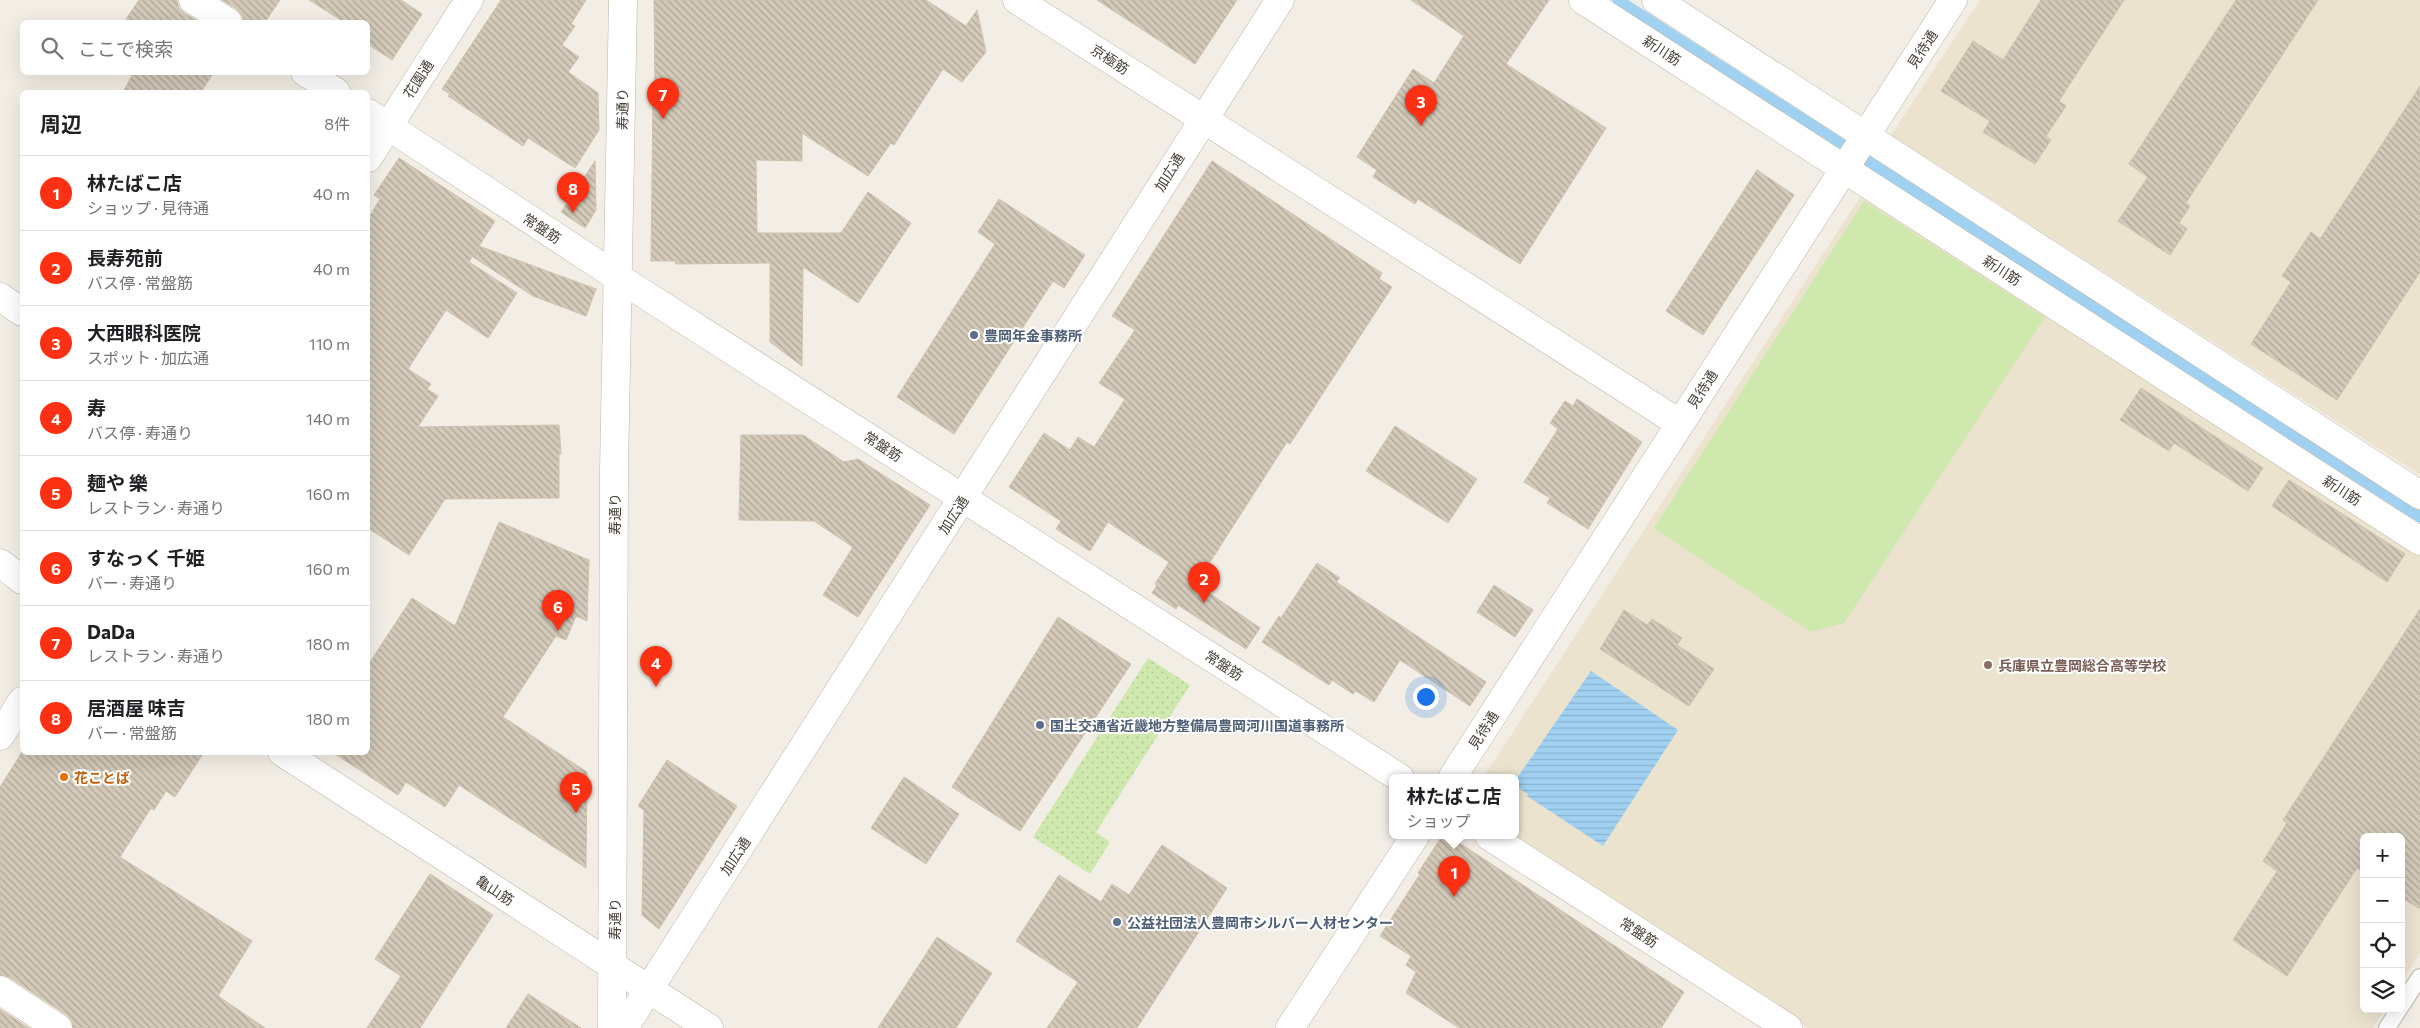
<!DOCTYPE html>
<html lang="ja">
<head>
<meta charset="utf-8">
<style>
	body { margin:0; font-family:Commissioner,"Noto Sans JP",sans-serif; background:#f6f6f6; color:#202124 }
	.controls { position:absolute; right:15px; bottom:15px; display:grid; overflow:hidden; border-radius:8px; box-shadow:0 5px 20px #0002 }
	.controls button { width:45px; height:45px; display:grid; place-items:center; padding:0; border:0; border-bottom:1px solid #e0e0e0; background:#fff; color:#202124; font:25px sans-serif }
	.you { position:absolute; left:1425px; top:696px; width:18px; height:18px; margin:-12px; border:4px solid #fff; border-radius:50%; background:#1a73e8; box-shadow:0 0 0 8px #1a73e833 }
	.badge { display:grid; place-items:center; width:32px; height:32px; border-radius:50%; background:#fc3113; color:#fff; font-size:16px; font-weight:700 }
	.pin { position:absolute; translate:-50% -41px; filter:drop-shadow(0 1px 2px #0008) }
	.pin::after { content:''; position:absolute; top:26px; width:18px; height:15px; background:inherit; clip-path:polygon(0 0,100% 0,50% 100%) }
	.popup { position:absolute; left:1389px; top:774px; width:130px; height:65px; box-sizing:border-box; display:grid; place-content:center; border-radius:8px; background:#fff; filter:drop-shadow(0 1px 4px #0005); font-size:16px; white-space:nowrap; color:#757577 }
	.popup b { font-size:19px; color:#202124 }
	.popup::after { content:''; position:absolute; left:50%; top:100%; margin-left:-10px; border:10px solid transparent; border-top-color:#fff }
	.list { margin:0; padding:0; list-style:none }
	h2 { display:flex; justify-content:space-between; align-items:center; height:65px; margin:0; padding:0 20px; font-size:21px }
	h2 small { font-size:16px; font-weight:400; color:#757577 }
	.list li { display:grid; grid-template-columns:32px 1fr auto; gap:15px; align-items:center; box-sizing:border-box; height:75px; padding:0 20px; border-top:1px solid #e0e0e0 }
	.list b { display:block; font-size:19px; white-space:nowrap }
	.list p { margin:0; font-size:16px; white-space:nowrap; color:#757577 }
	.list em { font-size:16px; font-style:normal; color:#757577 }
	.icon { flex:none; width:28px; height:28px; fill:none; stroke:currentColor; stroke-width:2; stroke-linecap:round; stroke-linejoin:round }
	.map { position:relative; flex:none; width:2420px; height:1028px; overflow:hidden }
	.search { position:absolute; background:#fff; box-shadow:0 5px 20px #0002; left:20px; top:20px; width:350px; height:55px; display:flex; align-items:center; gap:12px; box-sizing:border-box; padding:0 18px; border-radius:8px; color:#757577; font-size:19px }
	.panel { position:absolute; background:#fff; box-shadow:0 5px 20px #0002; left:20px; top:90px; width:350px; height:665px; border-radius:8px }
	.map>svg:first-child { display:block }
	.education { fill:#ece3cf }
	.green { fill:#cee8ad }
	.park { fill:url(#park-dots) }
	.water { fill:url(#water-rules) }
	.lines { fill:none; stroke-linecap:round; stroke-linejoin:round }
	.stream { stroke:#a0d1f1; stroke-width:11 }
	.building { fill:url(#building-back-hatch); stroke:#cfc1ae }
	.service-casing { stroke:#beb6a8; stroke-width:18 }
	.minor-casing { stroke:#beb6a8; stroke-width:29 }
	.tertiary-casing { stroke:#beb6a8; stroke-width:29 }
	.service { stroke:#fff; stroke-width:16 }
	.minor { stroke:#fff; stroke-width:28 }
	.tertiary { stroke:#fff; stroke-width:28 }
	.service-dot { fill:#5c6f8a; stroke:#fff; stroke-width:2 }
	.education-dot { fill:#8d6e63; stroke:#fff; stroke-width:2 }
	.food-dot { fill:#e8710a; stroke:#fff; stroke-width:2 }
	.labels { text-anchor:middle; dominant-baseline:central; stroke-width:4; stroke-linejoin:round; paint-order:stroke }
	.street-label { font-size:14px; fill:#453e35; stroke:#fff }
	.service-label { font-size:14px; font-weight:bold; fill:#4e5e75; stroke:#fff; text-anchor:start }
	.education-label { font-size:14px; font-weight:bold; fill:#785e54; stroke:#fff; text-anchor:start }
	.food-label { font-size:14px; font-weight:bold; fill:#c56008; stroke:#fff; text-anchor:start }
</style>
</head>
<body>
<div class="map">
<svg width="2420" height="1028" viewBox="0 0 2420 1028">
	<defs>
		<pattern id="park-dots" width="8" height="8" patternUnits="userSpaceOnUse" patternTransform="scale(1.25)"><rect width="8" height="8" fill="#cee8ad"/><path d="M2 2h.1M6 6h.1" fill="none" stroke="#b2c895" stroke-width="1.8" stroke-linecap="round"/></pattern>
		<pattern id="water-rules" width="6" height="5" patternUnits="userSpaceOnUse" patternTransform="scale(1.25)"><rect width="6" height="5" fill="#a0d1f1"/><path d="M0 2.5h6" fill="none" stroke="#8bb4cf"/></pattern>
		<pattern id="building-back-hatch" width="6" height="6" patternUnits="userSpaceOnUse" patternTransform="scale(1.25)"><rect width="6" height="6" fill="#d4caba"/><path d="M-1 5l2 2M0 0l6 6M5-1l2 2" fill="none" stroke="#aea598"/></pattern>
	</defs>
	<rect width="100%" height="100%" fill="#f3eee5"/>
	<g class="education">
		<path d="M1980 0H2420V475L1891 135Z"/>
		<path d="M1864 191 2420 552V953L2401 983V837H2364V1009H2385L2373 1028H1808L1508 836H1515V778H1483Z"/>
	</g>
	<path class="green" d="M1864 201 2045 317 1844 623 1811 632 1654 528Z"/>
	<path class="park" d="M1148 658 1190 685 1096 832 1110 842 1090 874 1033 837Z"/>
	<path class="water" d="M1591 671 1678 730 1603 846 1527 796 1528 794 1515 786V781Z"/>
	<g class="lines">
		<path class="stream" d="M1618 0 2420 517"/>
	</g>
	<g class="building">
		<path d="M139 0H177L179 8 184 13 199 22H124Z"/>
		<path d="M222 0H280L265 22H244L242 15 237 9Z"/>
		<path d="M309 0H401L422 14 392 60 368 44V22H344Z"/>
		<path d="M501 0H586L571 24 575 26 562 45 579 57 568 72 598 93 599 130 575 168 528 138 523 146 448 96 450 94 442 89Z"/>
		<path d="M654 0H926L966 26 977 10 986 52 962 82 943 69 894 145 891 143 868 176 802 133V161L756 160 757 233H841L868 192 911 223 858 303 803 267 802 366 770 342V263L676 264 675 261H651L653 93H655Z"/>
		<path d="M1097 0H1237L1195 64Z"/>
		<path d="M1411 0H1549L1506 64 1606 128 1520 264 1418 199 1415 204 1373 177 1377 170 1357 157 1413 69 1434 83 1464 36Z"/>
		<path d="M2041 0H2124L2059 101 2066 106 2046 136 2051 140 2035 164 1983 132 1990 121 1941 91 1973 41 2003 60Z"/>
		<path d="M2236 0H2318L2186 203 2190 206 2179 223 2187 229 2170 255 2118 221 2148 177 2129 164Z"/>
		<path d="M134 72H214L201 92H123Z"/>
		<path d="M2420 86V272L2337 400 2251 344 2291 282 2282 276 2311 232 2320 239Z"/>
		<path d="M399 158 495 221 469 262 517 293 488 338 446 310 408 369 431 384 427 389 438 396 418 427 559 425 561 454H559V498L445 499 409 555 368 528V219L380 199 374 195Z"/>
		<path d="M595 161 596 210 585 228 561 212Z"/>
		<path d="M1212 161 1382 273 1379 279 1392 287 1290 444 1287 442 1196 584 1260 628 1246 649 1178 605 1176 609 1152 593 1157 585 1155 584 1169 562 1108 522 1090 551 1056 529 1061 521 1009 487 1044 433 1070 450 1078 437 1094 447 1125 399 1099 383 1135 330 1112 316Z"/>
		<path d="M1757 170 1794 195 1703 335 1666 311Z"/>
		<path d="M999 199 1085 255 1064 288 1053 281 954 434 897 397 995 244 978 232Z"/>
		<path d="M479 246 596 289 586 316 533 296 473 257Z"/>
		<path d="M2141 388 2263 468 2248 491 2174 443 2169 451 2120 420Z"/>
		<path d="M1577 399 1642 442 1588 529 1547 503 1550 498 1524 482 1558 429 1550 423 1565 401 1573 406Z"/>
		<path d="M1395 426 1477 479 1448 523 1366 471Z"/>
		<path d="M741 435H803L844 462 858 459 930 505 858 617 823 595 853 547 814 521 739 520Z"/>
		<path d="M2289 480 2405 554 2387 582 2272 506Z"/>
		<path d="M499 522 589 560 587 621 576 616 566 640 556 636 503 717 587 772 586 868 459 785 445 807 406 782 398 795 332 752H368V665L412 598 455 626Z"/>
		<path d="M1317 563 1340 578 1336 582 1486 682 1470 706 1400 660 1374 702 1356 691 1353 694 1332 680 1329 685 1262 642 1279 616 1281 618Z"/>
		<path d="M1494 585 1533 610 1515 637 1477 612Z"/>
		<path d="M2420 609V909L2401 897V837H2364V873L2357 868 2287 976 2233 940 2277 871 2263 861 2287 823 2283 820Z"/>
		<path d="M1624 610 1647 625 1652 619 1682 638 1677 645 1714 669 1689 706 1600 649Z"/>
		<path d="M1058 617 1131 664 1020 831 952 787Z"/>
		<path d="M22 752H204L175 797 166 791 154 810 151 808 120 857 252 941 218 996 265 1028H73L72 1021 67 1015 9 977 0 975V787Z"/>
		<path d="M667 760 737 806 659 929 642 915 644 810 638 806Z"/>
		<path d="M904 777 959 814 926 864 871 828Z"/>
		<path d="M1442 836H1449L1684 992 1661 1028H1459L1406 993 1416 972 1406 965 1411 956 1380 936 1420 874 1418 873Z"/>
		<path d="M1162 845 1227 888 1137 1028H1047L1078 982 1016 941 1059 875 1101 902 1112 884 1129 895Z"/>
		<path d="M430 874 493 915 420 1028H367L401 976 375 959Z"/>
		<path d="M937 937 992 973 956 1028H878Z"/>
		<path d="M528 994 581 1028H506Z"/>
		<path d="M0 1009 29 1028H0Z"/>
	</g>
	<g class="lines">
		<g class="service-casing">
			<g id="service">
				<path d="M2401 1006 2420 977"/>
				<path d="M2387 1028 2399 1009"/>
			</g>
		</g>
		<g class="minor-casing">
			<g id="minor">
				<path d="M193 0 228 22"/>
				<path d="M1583 0 2420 541"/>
				<path d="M1656 0 2420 495"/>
				<path d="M305 72 336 92"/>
				<path d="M368 113 619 278 1400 778"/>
				<path d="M368 158 469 0"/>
				<path d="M0 297 22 312"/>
				<path d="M0 563 22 580"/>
				<path d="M0 736 22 701"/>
				<path d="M282 752 709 1028"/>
				<path d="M1452 778 1953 0"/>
				<path d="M1489 836 1788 1028"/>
				<path d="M0 990 58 1028"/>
				<path d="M624 1028 1280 0"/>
				<path d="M1290 1028 1415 836"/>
			</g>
		</g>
		<g class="tertiary-casing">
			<g id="tertiary">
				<path d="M1017 0 1679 423"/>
				<path d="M612 1028 614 470 623 0"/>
			</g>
		</g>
		<use href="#service" class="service"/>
		<use href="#minor" class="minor"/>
		<use href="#tertiary" class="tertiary"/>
	</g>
	<g class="service-dot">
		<circle cx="974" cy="335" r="5"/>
		<circle cx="1040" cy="725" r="5"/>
		<circle cx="1117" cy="922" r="5"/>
	</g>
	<circle class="education-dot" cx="1988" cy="665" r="5"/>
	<circle class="food-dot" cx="64" cy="777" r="5"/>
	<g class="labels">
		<g class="street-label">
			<text transform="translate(1922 49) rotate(-57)">見待通</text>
			<text transform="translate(1662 50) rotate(33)">新川筋</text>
			<text transform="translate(1110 59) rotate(33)">京極筋</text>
			<text transform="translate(418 79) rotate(-57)">花園通</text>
			<text transform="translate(622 109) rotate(-89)">寿通り</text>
			<text transform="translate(1169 172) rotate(-58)">加広通</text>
			<text transform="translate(542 228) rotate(33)">常盤筋</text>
			<text transform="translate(2002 270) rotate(33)">新川筋</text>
			<text transform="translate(1702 389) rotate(-57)">見待通</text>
			<text transform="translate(883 446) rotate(33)">常盤筋</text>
			<text transform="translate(2342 490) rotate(33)">新川筋</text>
			<text transform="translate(614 514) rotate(-90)">寿通り</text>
			<text transform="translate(953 515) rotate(-57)">加広通</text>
			<text transform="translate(1224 665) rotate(33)">常盤筋</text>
			<text transform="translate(1483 730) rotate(-57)">見待通</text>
			<text transform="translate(735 856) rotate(-57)">加広通</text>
			<text transform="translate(495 890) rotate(33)">亀山筋</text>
			<text transform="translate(614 919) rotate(-90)">寿通り</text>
			<text transform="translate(1639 932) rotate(33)">常盤筋</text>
		</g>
		<g class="service-label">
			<text x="984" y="335">豊岡年金事務所</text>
			<text x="1050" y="725">国土交通省近畿地方整備局豊岡河川国道事務所</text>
			<text x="1127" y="922">公益社団法人豊岡市シルバー人材センター</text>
		</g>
		<g class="education-label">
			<text x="1998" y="665">兵庫県立豊岡総合高等学校</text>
		</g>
		<g class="food-label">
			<text x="74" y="777">花ことば</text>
		</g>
	</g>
</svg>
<div class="controls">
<button>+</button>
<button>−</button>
<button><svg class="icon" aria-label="locate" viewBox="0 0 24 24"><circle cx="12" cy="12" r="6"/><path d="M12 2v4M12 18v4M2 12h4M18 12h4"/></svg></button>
<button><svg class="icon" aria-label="layers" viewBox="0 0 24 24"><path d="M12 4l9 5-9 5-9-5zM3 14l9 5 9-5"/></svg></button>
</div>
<div class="you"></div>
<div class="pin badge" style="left:1454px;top:897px">1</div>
<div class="popup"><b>林たばこ店</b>ショップ</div>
<div class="pin badge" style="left:1204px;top:603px">2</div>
<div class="pin badge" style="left:1421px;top:126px">3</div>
<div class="pin badge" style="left:656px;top:687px">4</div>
<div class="pin badge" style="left:576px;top:813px">5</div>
<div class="pin badge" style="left:558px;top:631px">6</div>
<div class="pin badge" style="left:663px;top:119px">7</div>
<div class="pin badge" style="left:573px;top:213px">8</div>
<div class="search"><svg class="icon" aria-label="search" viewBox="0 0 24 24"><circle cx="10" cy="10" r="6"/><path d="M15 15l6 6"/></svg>ここで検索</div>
<section class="panel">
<h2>周辺<small>8件</small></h2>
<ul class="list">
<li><span class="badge">1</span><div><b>林たばこ店</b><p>ショップ · 見待通</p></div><em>40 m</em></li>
<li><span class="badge">2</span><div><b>長寿苑前</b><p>バス停 · 常盤筋</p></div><em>40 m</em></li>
<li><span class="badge">3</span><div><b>大西眼科医院</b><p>スポット · 加広通</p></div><em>110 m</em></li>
<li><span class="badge">4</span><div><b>寿</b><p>バス停 · 寿通り</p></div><em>140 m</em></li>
<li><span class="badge">5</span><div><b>麺や 樂</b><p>レストラン · 寿通り</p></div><em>160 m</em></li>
<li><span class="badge">6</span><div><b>すなっく 千姫</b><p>バー · 寿通り</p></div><em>160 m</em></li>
<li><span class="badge">7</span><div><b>DaDa</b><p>レストラン · 寿通り</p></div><em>180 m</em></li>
<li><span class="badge">8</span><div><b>居酒屋 味吉</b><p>バー · 常盤筋</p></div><em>180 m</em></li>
</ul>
</section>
</div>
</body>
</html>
